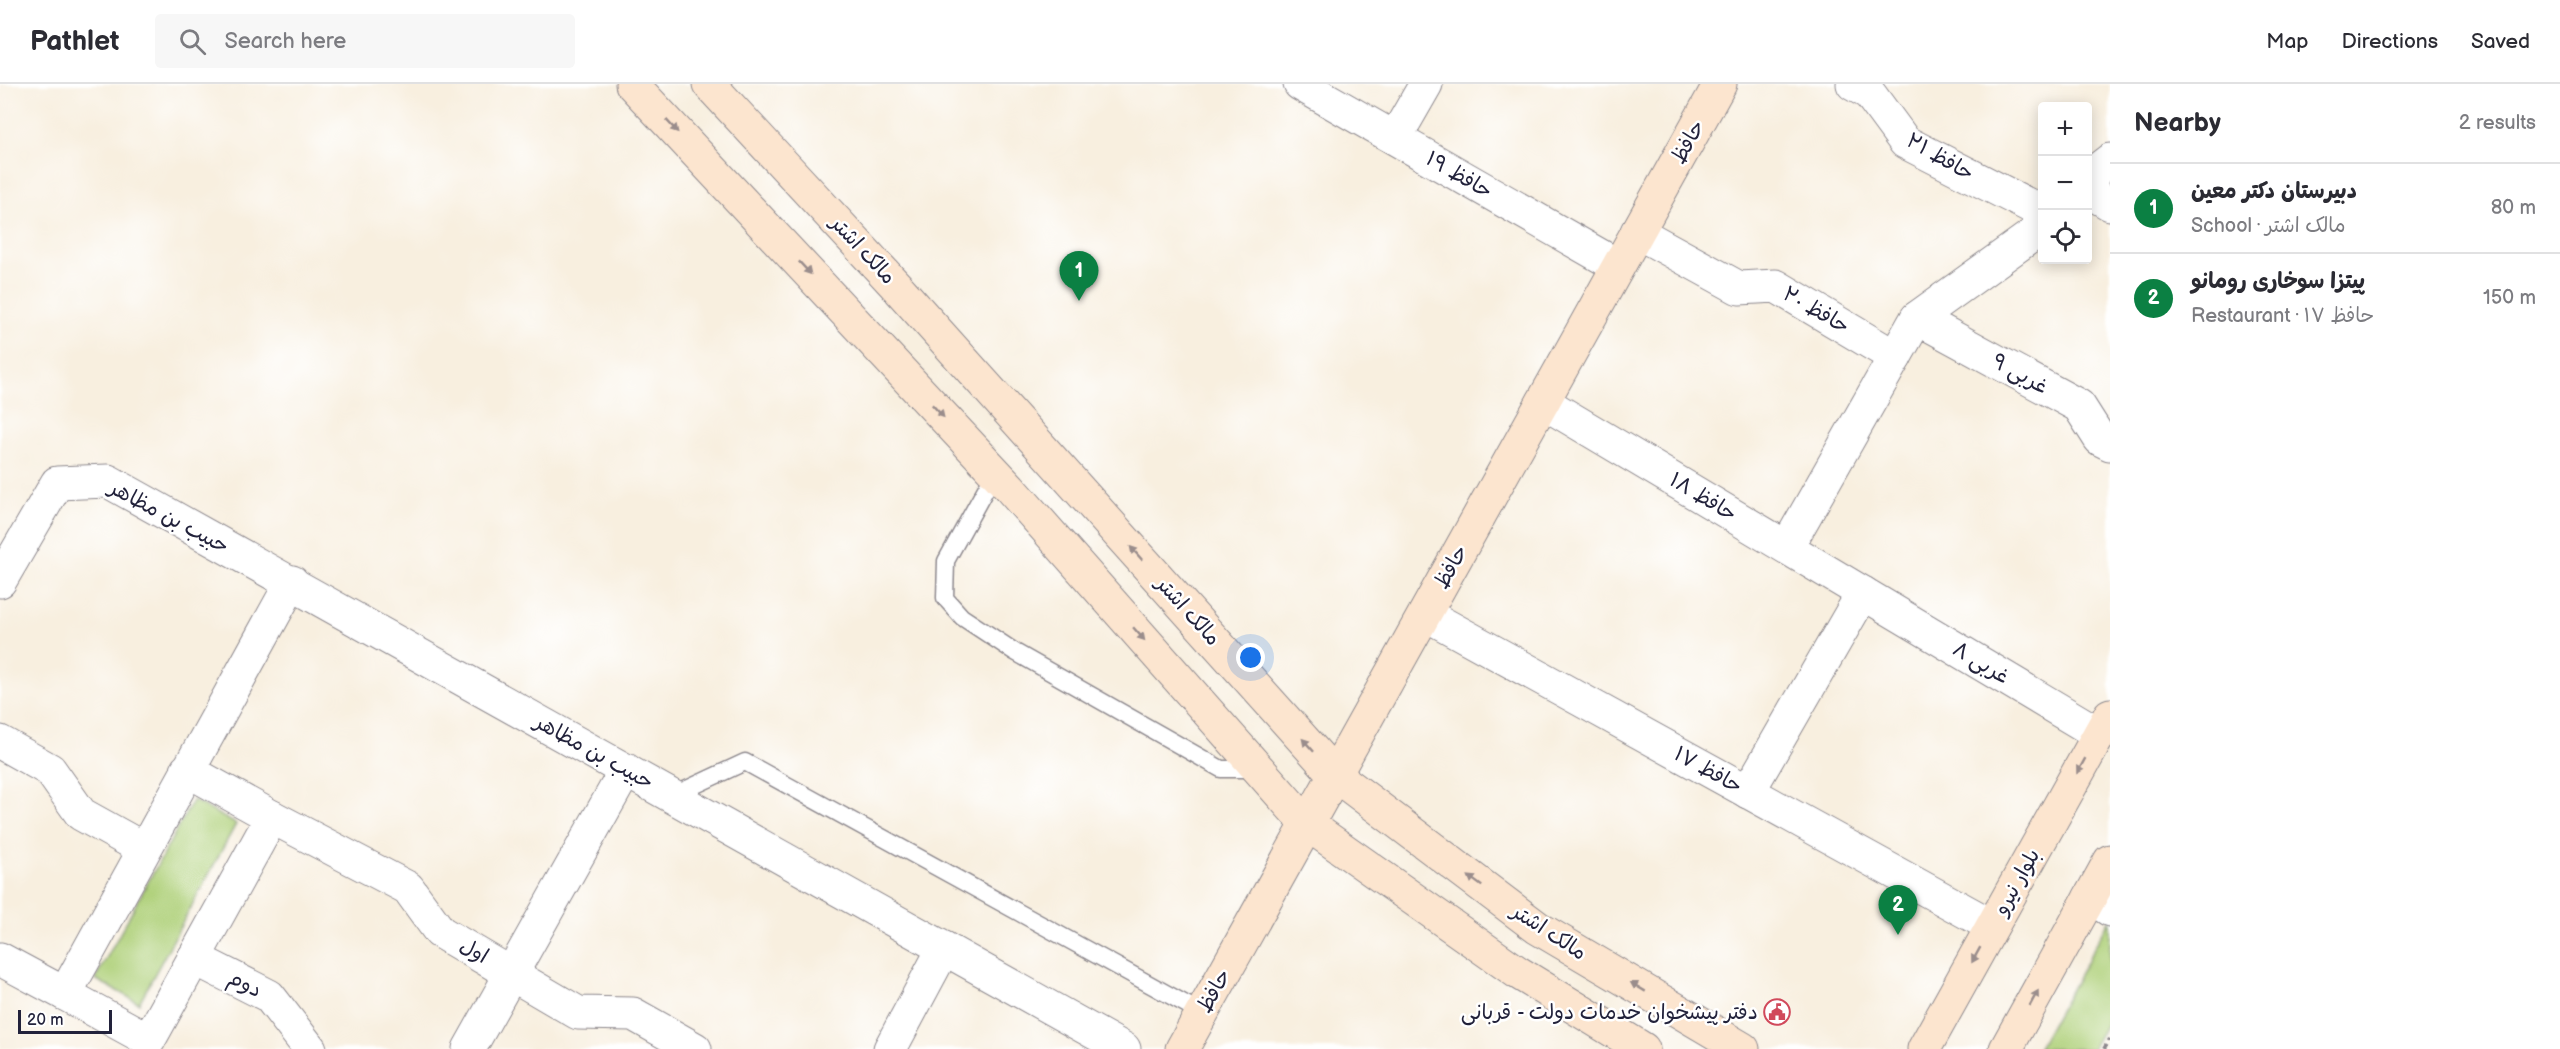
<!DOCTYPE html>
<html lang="en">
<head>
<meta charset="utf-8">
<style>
	body { margin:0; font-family:"Balsamiq Sans","Playpen Sans Arabic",sans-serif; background:#f7f7f7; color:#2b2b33 }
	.controls { position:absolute; right:18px; top:18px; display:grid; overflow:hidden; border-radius:6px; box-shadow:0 3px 15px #0003 }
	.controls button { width:54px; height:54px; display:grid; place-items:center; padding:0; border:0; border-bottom:2px solid #e1e1e2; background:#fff; color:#2b2b33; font:30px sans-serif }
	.scale { position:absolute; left:18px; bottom:15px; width:94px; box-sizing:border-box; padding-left:6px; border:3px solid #22223b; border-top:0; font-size:16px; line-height:21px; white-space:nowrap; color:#22223b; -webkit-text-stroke:4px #fff; paint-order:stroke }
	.you { position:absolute; left:1251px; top:574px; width:21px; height:21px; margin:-15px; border:4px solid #fff; border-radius:50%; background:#1a73e8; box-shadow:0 0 0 9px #1a73e833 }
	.badge { display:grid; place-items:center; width:39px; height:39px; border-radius:50%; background:#0b8043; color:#fff; font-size:20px; font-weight:700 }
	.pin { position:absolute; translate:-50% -50px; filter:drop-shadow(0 2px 3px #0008) }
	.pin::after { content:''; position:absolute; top:32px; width:21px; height:18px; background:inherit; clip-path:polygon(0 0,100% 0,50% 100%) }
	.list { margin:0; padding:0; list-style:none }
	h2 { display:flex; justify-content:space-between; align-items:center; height:78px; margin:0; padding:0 24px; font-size:26px }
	h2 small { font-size:20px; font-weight:400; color:#7c7c81 }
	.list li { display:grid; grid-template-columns:39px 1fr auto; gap:18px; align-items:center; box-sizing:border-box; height:90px; padding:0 24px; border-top:2px solid #e1e1e2 }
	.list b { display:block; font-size:22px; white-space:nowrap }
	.list p { margin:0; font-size:20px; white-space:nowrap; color:#7c7c81 }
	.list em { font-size:20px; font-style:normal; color:#7c7c81 }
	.icon { flex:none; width:33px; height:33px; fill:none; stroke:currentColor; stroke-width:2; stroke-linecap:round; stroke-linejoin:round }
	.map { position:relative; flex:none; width:2110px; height:965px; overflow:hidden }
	header { display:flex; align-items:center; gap:36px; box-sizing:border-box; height:84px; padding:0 30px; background:#fff; border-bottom:2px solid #e1e1e2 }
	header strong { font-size:28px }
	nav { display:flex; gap:33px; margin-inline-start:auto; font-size:21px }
	.search { width:420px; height:54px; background:#f7f7f7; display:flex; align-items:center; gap:15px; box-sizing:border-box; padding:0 21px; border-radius:6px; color:#7c7c81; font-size:22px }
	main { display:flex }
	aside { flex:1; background:#fff }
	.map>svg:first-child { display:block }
	.green { fill:#afd079; stroke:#68795a; stroke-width:1.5 }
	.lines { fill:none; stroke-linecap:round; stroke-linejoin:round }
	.lane-casing { stroke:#8d888d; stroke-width:19 }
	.street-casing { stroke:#8d888d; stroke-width:35 }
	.secondary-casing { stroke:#8d888d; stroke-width:35 }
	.path { stroke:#8d888d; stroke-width:4; stroke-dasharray:4.5 4.5; stroke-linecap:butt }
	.lane { stroke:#fff; stroke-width:16 }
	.street { stroke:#fff; stroke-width:33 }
	.secondary { stroke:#fce5cf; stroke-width:33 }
	.oneway { fill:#9a8d8c }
	.labels { text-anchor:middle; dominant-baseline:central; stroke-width:5; stroke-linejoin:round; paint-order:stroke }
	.street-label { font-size:21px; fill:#22223b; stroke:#fff }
	.poi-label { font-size:21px; fill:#22223b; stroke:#fff; text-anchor:end }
</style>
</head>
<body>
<header>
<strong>Pathlet</strong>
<div class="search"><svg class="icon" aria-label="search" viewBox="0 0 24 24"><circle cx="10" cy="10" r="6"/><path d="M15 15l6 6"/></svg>Search here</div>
<nav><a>Map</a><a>Directions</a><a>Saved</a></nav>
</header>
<main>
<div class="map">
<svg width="2110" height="965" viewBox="0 0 2110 965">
	<rect width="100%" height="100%" fill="#fff"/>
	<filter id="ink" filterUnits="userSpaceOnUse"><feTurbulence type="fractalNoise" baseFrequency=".0167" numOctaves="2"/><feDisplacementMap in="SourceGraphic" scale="12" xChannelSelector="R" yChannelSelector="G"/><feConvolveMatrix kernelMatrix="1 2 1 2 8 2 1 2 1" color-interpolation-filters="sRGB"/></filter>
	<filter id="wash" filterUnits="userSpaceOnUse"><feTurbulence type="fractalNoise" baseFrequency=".008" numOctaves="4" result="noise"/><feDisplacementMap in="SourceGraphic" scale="24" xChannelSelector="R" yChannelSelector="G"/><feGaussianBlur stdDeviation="1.35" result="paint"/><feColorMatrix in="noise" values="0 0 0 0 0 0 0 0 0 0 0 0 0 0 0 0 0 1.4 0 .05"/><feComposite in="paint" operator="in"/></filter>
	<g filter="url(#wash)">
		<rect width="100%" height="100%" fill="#f8efdf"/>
		<g class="green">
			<path d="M193 716 236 740 139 919 95 895Z"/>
			<path d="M2110 835V933L2092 965H2038Z"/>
		</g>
	</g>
	<g filter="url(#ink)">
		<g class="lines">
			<g class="lane-casing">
				<g id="lane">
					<path d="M995 388 946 477 945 514 962 533 1015 568 1221 685H1257"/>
					<path d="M672 712 745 678 1202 929"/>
				</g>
			</g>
			<g class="street-casing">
				<g id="street">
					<path d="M1300 0 1618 182"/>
					<path d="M1853 0 1869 9 1905 58 2042 128"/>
					<path d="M1395 54 1426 0"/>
					<path d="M2088 93 2110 76"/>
					<path d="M2088 107 2110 120"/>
					<path d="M1637 148 1739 204 1776 202 1895 273"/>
					<path d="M1917 234 2079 322 2100 355 2110 360"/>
					<path d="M1543 318 2099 650"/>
					<path d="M1787 463 1917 234 2042 144"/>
					<path d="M0 497 57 399 108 397 1124 965"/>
					<path d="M1425 530 1992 842"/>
					<path d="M0 658 50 686 81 730 144 765"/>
					<path d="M187 686 272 733 149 956 65 910 292 498"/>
					<path d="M1748 708 1863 509"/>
					<path d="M272 733 408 804 440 848 578 929 633 930 695 965"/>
					<path d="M2090 813 2110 826"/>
					<path d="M194 874 269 912 310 965"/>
					<path d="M0 875 65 910"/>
					<path d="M469 965 626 686"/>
					<path d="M890 965 944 864"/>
				</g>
			</g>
			<g class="secondary-casing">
				<g id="secondary">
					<path d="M632 0 1010 404 1307 740 1517 888 1643 965"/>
					<path d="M709 0 899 205 1335 691 1538 844 1743 965"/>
					<path d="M1182 965 1720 0"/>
					<path d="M1924 965 2110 631"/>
					<path d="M2006 965 2110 777"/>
				</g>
			</g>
			<path class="path" d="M2104 965 2110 955"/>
			<use href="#lane" class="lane"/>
			<use href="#street" class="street"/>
			<use href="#secondary" class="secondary"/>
		</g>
		<defs><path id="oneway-solid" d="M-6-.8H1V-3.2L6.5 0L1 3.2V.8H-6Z" transform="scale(1.5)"/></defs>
		<g class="oneway">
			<use href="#oneway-solid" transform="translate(672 42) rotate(47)"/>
			<use href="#oneway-solid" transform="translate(805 184) rotate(47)"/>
			<use href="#oneway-solid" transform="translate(938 327) rotate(47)"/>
			<use href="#oneway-solid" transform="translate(1136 469) rotate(-132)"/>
			<use href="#oneway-solid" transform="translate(1139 550) rotate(49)"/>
			<use href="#oneway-solid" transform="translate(1308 661) rotate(-132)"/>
			<use href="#oneway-solid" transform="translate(2081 682) rotate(119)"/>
			<use href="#oneway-solid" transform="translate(1475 797) rotate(-143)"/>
			<use href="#oneway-solid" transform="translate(1976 871) rotate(119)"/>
			<use href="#oneway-solid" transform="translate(1638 903) rotate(-149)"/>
			<use href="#oneway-solid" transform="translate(2034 914) rotate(-61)"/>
		</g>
	</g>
	<defs>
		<g id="civic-ring" transform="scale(1.35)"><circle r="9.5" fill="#fff" stroke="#d1495b" stroke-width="1.5"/><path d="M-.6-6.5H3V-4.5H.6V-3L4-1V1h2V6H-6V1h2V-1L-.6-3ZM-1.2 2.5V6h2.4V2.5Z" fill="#d1495b"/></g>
	</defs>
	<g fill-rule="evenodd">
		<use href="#civic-ring" x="1777" y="928"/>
	</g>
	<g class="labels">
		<g class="street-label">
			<text transform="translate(1688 58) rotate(-61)">حافظ</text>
			<text transform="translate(1940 73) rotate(30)">حافظ ۲۱</text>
			<text transform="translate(1459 91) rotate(30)">حافظ ۱۹</text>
			<text transform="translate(863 166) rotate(47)">مالک اشتر</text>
			<text transform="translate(1816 226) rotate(30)">حافظ ۲۰</text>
			<text transform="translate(2020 290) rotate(29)">۹ غربی</text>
			<text transform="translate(1703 413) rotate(31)">حافظ ۱۸</text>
			<text transform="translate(169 433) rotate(28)">حبیب بن مظاهر</text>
			<text transform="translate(1451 483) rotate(-61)">حافظ</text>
			<text transform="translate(1188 527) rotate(48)">مالک اشتر</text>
			<text transform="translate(1981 579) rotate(31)">۸ غربی</text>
			<text transform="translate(594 668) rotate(29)">حبیب بن مظاهر</text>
			<text transform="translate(1708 686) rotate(29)">حافظ ۱۷</text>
			<text transform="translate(2017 798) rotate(-61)">بلوار نیرو</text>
			<text transform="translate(1549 848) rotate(33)">مالک اشتر</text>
			<text transform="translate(474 867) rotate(30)">اول</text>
			<text transform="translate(245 900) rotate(27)">دوم</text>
			<text transform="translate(1214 907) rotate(-61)">حافظ</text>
		</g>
		<g class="poi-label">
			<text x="1758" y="928">دفتر پیشخوان خدمات دولت - قربانی</text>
		</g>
	</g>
</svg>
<div class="controls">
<button>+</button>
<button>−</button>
<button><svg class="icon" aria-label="locate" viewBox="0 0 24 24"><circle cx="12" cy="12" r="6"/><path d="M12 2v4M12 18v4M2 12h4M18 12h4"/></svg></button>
</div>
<div class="scale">20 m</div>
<div class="you"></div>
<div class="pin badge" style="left:1079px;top:217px">1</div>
<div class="pin badge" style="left:1898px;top:851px">2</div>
</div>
<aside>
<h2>Nearby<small>2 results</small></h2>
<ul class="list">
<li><span class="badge">1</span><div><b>دبیرستان دکتر معین</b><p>School · مالک اشتر</p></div><em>80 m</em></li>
<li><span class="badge">2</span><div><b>پیتزا سوخاری رومانو</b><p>Restaurant · حافظ ۱۷</p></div><em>150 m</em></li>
</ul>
</aside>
</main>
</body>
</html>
